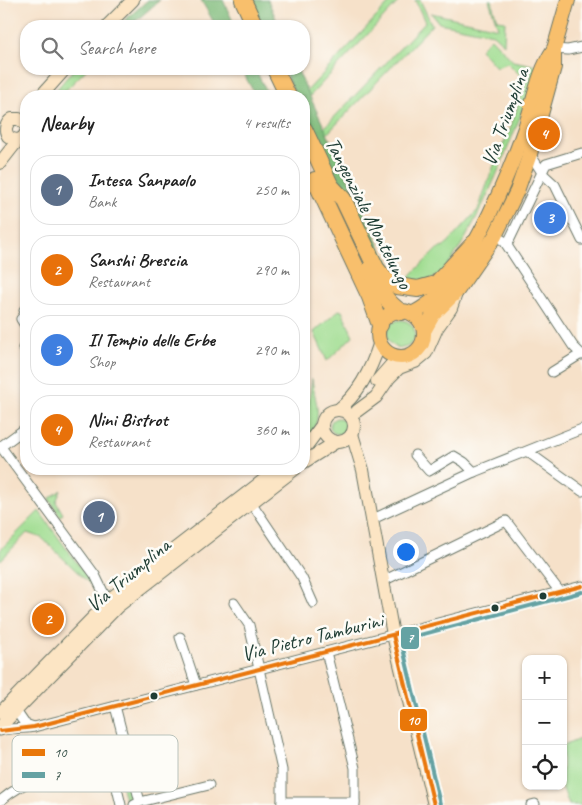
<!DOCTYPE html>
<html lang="en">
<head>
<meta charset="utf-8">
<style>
	body { margin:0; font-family:Caveat,sans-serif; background:#f6f6f6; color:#222 }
	.controls { position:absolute; right:15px; bottom:15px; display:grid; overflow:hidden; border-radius:10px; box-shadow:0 1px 4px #0004 }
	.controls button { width:45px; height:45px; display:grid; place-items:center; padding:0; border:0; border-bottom:1px solid #e0e0e0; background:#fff; color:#222; font:25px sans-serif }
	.you { position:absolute; left:405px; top:551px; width:18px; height:18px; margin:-12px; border:4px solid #fff; border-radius:50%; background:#1a73e8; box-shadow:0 0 0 8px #1a73e833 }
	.badge { display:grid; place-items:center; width:32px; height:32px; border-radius:50%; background:#0b8043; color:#fff; font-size:16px; font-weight:700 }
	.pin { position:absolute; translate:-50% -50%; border:2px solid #fff; box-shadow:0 1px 5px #0006 }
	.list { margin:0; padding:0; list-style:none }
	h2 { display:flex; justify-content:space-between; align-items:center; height:65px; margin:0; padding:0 20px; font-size:21px }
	h2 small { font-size:16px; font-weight:400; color:#767676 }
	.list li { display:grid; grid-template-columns:32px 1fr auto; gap:15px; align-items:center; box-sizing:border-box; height:70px; margin:0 10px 10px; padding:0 10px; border:1px solid #e0e0e0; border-radius:20px }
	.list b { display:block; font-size:19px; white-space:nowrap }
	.list p { margin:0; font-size:16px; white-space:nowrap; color:#767676 }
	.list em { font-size:16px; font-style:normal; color:#767676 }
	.icon { flex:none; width:28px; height:28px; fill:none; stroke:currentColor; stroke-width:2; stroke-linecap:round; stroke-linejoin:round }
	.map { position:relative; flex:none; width:582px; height:805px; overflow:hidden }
	.search { position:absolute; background:#fff; box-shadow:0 1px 4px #0004; left:20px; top:20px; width:290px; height:55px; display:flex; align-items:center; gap:12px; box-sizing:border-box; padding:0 18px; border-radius:20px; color:#767676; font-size:19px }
	.panel { position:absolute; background:#fff; box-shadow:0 1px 4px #0004; left:20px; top:90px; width:290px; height:385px; border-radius:20px }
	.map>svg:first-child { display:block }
	.green { fill:#a0dd91; stroke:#608d62 }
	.forest { fill:#80bc7b; stroke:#507c58 }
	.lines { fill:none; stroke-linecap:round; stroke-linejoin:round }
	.street-casing { stroke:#6a7668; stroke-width:11 }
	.secondary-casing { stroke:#6a7668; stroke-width:14 }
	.primary-casing { stroke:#6a7668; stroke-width:16 }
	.highway-casing { stroke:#6a7668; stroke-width:18 }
	.street { stroke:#fff; stroke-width:9 }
	.secondary { stroke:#fce5c4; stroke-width:12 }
	.primary { stroke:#f8bf6c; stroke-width:14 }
	.highway { stroke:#f8bf6c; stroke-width:16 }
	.bus-1-casing { stroke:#fdfcf7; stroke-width:8 }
	.bus-2-casing { stroke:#fdfcf7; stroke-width:8 }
	.bus-1 { stroke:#e97709; stroke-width:4 }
	.bus-2 { stroke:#65a2a3; stroke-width:4 }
	.bus-dot { fill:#1f3d34; stroke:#fdfcf7; stroke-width:2 }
	.labels { text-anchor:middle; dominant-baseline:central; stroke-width:5; stroke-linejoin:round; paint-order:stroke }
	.street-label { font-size:21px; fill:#1f3d34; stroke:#fdfcf7 }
	.key { fill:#fdfcf7; stroke:#bac3bc; stroke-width:1 }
	.key-label { font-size:14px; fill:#1f3d34 }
	.line-badge { stroke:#fdfcf7; stroke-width:2 }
	.badge-label { font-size:14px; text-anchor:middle; font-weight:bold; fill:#fff }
</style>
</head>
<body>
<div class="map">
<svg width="582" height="805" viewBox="0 0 582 805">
	<rect width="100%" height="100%" fill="#fdfcf7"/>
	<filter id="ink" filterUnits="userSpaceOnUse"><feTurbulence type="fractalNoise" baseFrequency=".02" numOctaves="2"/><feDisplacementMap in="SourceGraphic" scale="10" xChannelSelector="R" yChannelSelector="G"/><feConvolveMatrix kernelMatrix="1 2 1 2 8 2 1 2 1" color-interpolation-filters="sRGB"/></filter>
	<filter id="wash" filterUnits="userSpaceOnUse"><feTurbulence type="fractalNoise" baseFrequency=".0096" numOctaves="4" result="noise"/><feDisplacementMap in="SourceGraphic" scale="20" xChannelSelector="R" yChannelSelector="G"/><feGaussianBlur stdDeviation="1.12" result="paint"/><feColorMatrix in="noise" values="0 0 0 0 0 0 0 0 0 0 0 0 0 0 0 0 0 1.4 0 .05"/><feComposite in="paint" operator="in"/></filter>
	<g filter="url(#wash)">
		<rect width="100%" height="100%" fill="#f6e1c9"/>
		<g class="green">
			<path d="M392 0H400L309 97 306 92Z"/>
			<path d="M415 0H420L432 25 326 135 323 129 425 22Z"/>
			<path d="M489 0H491L497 20 505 21 504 44 493 34 439 23 431 13 498 28Z"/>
			<path d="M491 38 513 61 538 66C525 107 468 261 432 279 424 283 410 282 402 283L379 265 377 252 382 251 393 268 408 278 437 249 444 247 478 210 492 170 510 129 526 81 508 63 496 67 480 49Z"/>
			<path d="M74 69H87L60 96H51Z"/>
			<path d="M339 310 342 311 353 336 327 361 314 332Z"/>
			<circle cx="401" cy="334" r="14"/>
			<path d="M312 379C316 408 325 419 304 442V427L306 424Z"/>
			<circle cx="338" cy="426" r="8"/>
			<path d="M61 490 56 502 63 514 60 516 49 499Z"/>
			<path d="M39 511 93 585 92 586 42 538 27 533 0 561V550Z"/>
			<path d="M582 738V805H569L562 786 563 746Z"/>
			<path d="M120 757 125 760 135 797 132 802 125 800 116 762Z"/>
		</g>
		<g class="forest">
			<path d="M148 0H160L130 26H118Z"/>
			<path d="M201 0H223L235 26H216Z"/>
			<path d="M250 0H268L279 26H263Z"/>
			<path d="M241 69H255L269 96H256Z"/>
			<path d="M283 69H297L382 251 377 252 333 176 304 114V96H296Z"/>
		</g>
	</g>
	<g filter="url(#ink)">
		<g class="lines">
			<g class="street-casing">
				<g id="street">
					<path d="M554 49 568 50 582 47"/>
					<path d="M530 154 543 174 555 185 582 240"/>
					<path d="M495 236 504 241 573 346 582 355"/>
					<path d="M507 245 546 164 582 153"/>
					<path d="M24 310 26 313 21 319 26 327"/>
					<path d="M23 348 26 346"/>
					<path d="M552 372 581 354"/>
					<path d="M0 447 26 428"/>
					<path d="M1 447 95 575 108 602"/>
					<path d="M528 452 582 491"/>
					<path d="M415 455 429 471 454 456 464 462 474 472"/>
					<path d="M251 502 302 578 313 603"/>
					<path d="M373 519 474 472 582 429"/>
					<path d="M383 581 506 521 560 592"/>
					<path d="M234 603 249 625 282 770V805"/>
					<path d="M180 637 196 685"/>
					<path d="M326 652 355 768V805"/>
					<path d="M115 706 140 802 134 805"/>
					<path d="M16 711 25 724 34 727"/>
					<path d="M0 731C12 727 22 730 34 727L582 586"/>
					<path d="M109 755 121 805"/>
					<path d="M0 801C36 771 82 763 126 750"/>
					<path d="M140 802 209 785"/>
					<path d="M282 802H355"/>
					<path d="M531 805 535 804"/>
				</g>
			</g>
			<g class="secondary-casing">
				<g id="secondary">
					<path d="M107 26 133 0"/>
					<path d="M41 96 65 69"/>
					<path d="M26 125 19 119H12C6 123 4 130 8 136 15 142 22 141 26 133"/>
					<path d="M0 163 18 140"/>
					<path d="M377 381 398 357"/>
					<path d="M339 409C360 393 372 367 380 342"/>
					<circle cx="338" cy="426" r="16"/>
					<path d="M357 411 376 397 389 378 399 368 415 362 426 353 437 328 451 308 457 291"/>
					<path d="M352 434 363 470 393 635 434 805"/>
					<path d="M304 449 322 425"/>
					<path d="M304 462 336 442"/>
					<path d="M0 713 115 595 278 469"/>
					<path d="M0 727 117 607 295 469"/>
				</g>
			</g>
			<g class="primary-casing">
				<g id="primary">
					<circle cx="401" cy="334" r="23"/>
					<path d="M412 314C423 308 434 301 442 291 475 255 509 174 525 128 534 101 538 72 554 49"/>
					<path d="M424 331 433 315 457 291 495 236 517 191 530 154 554 67V49L568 0"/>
				</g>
			</g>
			<g class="highway-casing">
				<g id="highway">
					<path d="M243 0 255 26"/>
					<path d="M275 69 288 96"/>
					<path d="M304 129 334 193"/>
					<path d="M315 180 370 297 380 325"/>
					<path d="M329 184 343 199 376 268 385 279 397 286 418 289 436 284 474 243"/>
					<path d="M370 269C379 287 384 301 401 312"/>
				</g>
			</g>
			<use href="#street" class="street"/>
			<use href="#secondary" class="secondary"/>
			<use href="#primary" class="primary"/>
			<use href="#highway" class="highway"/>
			<g class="bus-1-casing">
				<g id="bus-1">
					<path d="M393 635 434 805"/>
					<path d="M0 731 34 727 582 586"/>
				</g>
			</g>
			<g class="bus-2-casing">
				<path id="bus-2" d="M440 804 401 640 582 592"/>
			</g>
			<use href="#bus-1" class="bus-1"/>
			<use href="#bus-2" class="bus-2"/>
		</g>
	</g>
	<g class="bus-dot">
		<circle cx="543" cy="596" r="4.5"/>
		<circle cx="495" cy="608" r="4.5"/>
		<circle cx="154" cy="696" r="4.5"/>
	</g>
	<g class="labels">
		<g class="street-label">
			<text transform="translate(505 117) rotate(-70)">Via Triumplina</text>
			<text transform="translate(369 213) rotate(63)">Tangenziale Montelungo</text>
			<text transform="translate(128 575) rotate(-40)">Via Triumplina</text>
			<text transform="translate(312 637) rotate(-14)">Via Pietro Tamburini</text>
		</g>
	</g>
	<rect x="12" y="735" width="166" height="57" rx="8" class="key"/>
	<rect x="22" y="749" width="23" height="7" fill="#e97709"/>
	<rect x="22" y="772" width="23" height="6" fill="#65a2a3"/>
	<g class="key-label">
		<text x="54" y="757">10</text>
		<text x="54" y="780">7</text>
	</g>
	<g class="line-badge">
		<rect x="400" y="626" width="20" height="24" rx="5" fill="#65a2a3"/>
		<rect x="399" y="708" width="29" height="24" rx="5" fill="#e97709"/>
	</g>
	<g class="badge-label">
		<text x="410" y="642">7</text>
		<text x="413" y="725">10</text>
	</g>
</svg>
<div class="controls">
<button>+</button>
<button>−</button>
<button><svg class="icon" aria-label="locate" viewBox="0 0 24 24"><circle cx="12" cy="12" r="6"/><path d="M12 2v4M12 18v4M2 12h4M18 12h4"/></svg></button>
</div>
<div class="you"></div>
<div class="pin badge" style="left:99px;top:517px;background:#5c6f8a">1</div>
<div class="pin badge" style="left:48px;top:619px;background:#e8710a">2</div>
<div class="pin badge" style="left:550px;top:218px;background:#3f7fe0">3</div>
<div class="pin badge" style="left:544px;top:134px;background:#e8710a">4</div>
<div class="search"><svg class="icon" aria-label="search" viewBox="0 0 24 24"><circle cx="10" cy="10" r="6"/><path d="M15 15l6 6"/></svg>Search here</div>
<section class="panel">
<h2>Nearby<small>4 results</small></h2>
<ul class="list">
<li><span class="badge" style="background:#5c6f8a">1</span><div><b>Intesa Sanpaolo</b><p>Bank</p></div><em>250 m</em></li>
<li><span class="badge" style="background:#e8710a">2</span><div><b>Sanshi Brescia</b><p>Restaurant</p></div><em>290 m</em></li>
<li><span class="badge" style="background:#3f7fe0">3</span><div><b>Il Tempio delle Erbe</b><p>Shop</p></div><em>290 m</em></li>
<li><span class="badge" style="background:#e8710a">4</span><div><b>Nini Bistrot</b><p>Restaurant</p></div><em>360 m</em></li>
</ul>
</section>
</div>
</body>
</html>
